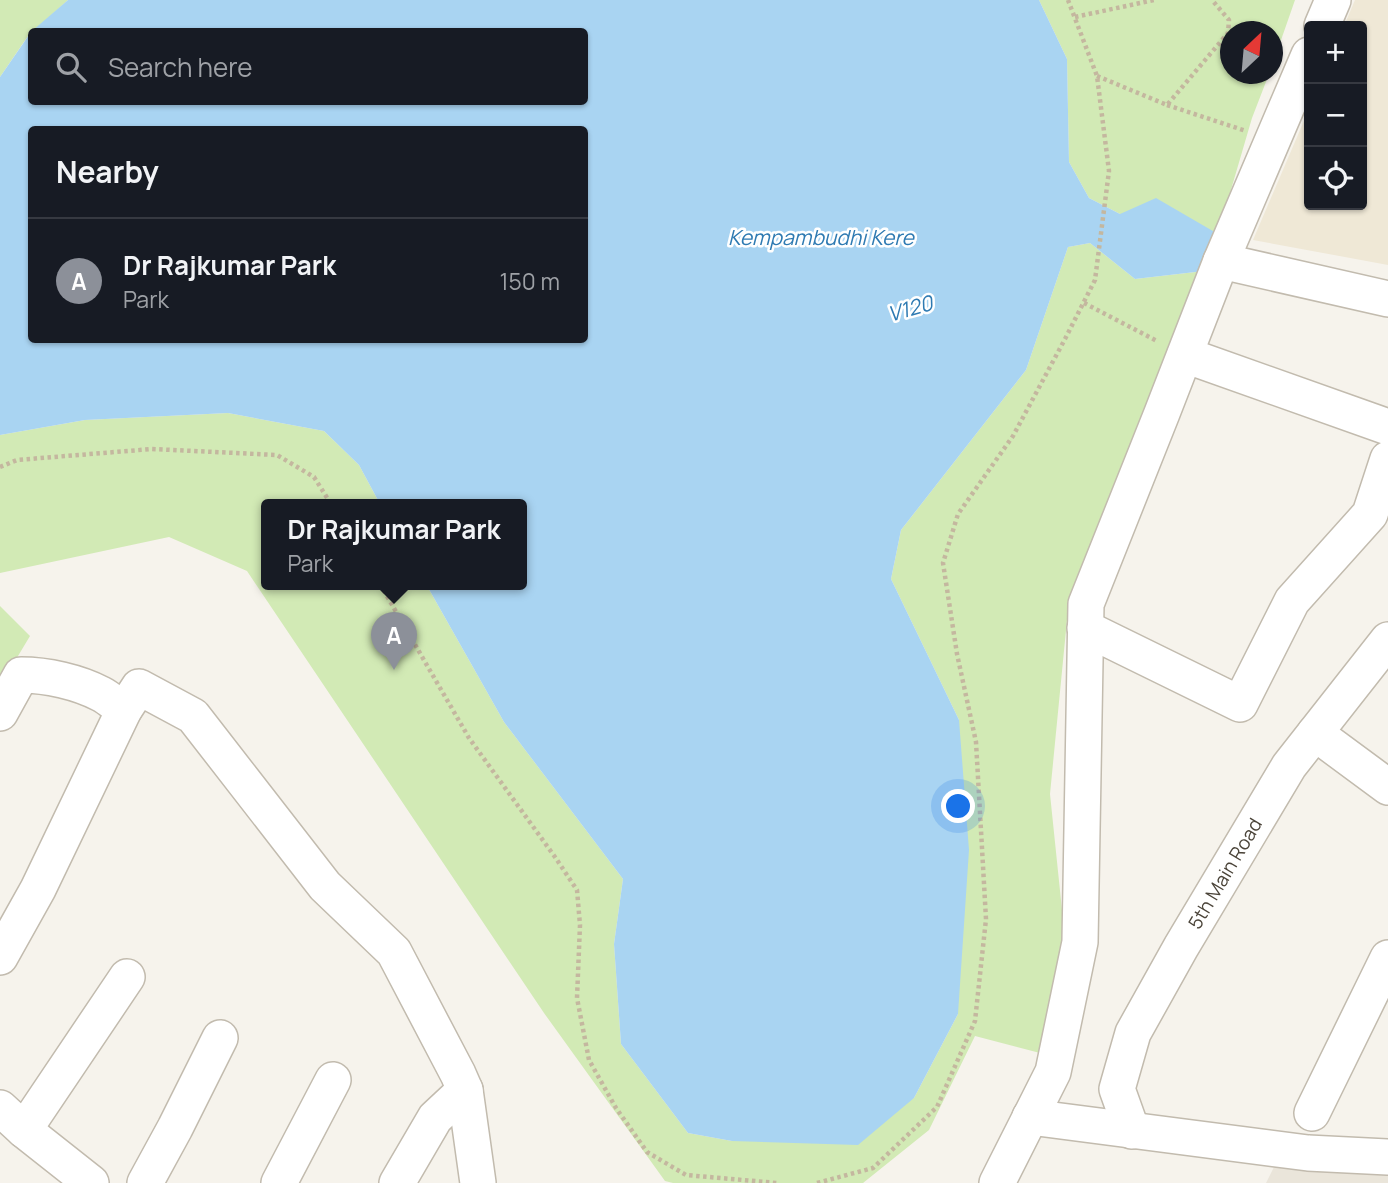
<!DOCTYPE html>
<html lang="en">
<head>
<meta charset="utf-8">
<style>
	body { margin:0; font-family:Manrope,sans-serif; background:#242831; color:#f1f3f6 }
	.controls { position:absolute; right:21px; top:21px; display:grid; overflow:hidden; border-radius:7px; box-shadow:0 2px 5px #0004 }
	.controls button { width:63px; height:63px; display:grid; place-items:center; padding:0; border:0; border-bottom:2px solid #363941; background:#171b24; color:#f1f3f6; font:35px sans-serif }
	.compass { position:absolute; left:1220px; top:21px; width:63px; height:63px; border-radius:50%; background:#171b24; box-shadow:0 2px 5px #0004; rotate:26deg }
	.you { position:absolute; left:959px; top:807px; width:24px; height:24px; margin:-18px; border:5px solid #fff; border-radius:50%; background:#1a73e8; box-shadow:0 0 0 10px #1a73e833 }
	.badge { display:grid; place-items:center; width:46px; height:46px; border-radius:50%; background:#8c9099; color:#fff; font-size:23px; font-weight:700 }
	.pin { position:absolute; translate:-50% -58px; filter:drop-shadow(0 2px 4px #0008) }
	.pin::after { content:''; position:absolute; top:37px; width:24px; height:21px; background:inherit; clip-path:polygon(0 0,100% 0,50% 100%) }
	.popup { position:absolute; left:261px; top:499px; width:266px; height:91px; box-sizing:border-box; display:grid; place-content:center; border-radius:7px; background:#171b24; filter:drop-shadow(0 2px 5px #0005); font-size:23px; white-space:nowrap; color:#9ea1a6 }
	.popup b { font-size:26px; color:#f1f3f6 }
	.popup::after { content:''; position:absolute; left:50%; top:100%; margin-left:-14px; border:14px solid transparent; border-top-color:#171b24 }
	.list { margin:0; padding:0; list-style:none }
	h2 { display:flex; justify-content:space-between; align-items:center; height:91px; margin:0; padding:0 28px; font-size:30px }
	h2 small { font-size:23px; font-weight:400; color:#9ea1a6 }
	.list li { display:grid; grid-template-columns:46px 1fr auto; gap:21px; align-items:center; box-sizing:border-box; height:126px; padding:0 28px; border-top:2px solid #363941 }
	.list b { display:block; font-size:26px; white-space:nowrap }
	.list p { margin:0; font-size:23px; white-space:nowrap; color:#9ea1a6 }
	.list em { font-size:23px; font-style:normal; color:#9ea1a6 }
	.icon { flex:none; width:38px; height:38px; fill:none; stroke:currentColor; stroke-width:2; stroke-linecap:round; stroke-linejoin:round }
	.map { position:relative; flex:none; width:1388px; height:1183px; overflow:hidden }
	.search { position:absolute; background:#171b24; box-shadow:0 2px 5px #0004; left:28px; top:28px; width:560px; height:77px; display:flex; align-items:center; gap:18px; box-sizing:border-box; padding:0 24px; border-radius:7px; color:#9ea1a6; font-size:26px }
	.panel { position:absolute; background:#171b24; box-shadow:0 2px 5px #0004; left:28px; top:126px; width:560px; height:217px; border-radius:7px }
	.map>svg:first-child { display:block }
	.residential { fill:#eae5da }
	.education { fill:#efe8d6 }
	.green { fill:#d2eab5 }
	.water { fill:#a9d4f2; fill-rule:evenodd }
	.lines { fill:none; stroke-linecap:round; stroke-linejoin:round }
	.minor-casing { stroke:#c2bbae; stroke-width:38 }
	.path { stroke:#c4b79f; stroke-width:4.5; stroke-dasharray:3.5 3.5; stroke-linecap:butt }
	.minor { stroke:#fff; stroke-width:35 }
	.labels { text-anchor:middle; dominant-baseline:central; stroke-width:5; stroke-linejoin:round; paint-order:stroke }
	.street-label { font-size:19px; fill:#4b4439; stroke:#fff }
	.water-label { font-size:21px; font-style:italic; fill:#2e7ab2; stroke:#fff }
</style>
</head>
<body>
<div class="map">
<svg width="1388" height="1183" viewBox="0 0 1388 1183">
	<rect width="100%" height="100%" fill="#f6f3ec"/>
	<path class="residential" d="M1278 1159 1388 1171V1183H1266Z"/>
	<path class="education" d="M1355 0H1388V265L1253 240 1309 109V205H1362V26H1344Z"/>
	<g class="green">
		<path d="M0 0H68L28 36 0 77Z"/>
		<path d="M1039 0H1295L1273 63 1272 32H1230V74H1269L1252 118 1218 234 1120 214 1089 198 1069 162 1067 59Z"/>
		<path d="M1090 243 1135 279 1204 271 1109 496 1067 620 1050 794 1068 968 1040 1053 975 1036 929 1130 863 1183H673L665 1181 544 1013 247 571 169 537 0 573V435L85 420 228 413 324 431 359 465 380 504H266V584H426L504 722 623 879 614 944 621 1044 688 1133 732 1141 914 1098 958 1014 959 720 891 579 901 530 1026 370 1068 247Z"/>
		<path d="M0 606 30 636 0 686Z"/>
	</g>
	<path class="water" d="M68 0H1039L1067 59 1069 162 1089 198 1120 214 1156 198 1218 234 1204 271 1135 279 1090 243 1068 247 1026 370 901 530 891 579 959 720 969 850 958 1014 914 1098 858 1145 732 1141 688 1133 621 1044 614 944 623 879 504 722 426 584H522V504H380L359 465 324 431 228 413 85 420 0 435V77L31 32 32 102H584V32L32 31ZM32 130H584V340H32Z"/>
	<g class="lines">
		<g class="minor-casing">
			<g id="minor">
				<path d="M1322 26 1333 0"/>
				<path d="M1221 261 1388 299"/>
				<path d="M1185 355 1388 427"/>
				<path d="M1085 628 1240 704 1292 601 1370 514 1388 459"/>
				<path d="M0 713 21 675C47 675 78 682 101 694 109 698 116 705 124 710"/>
				<path d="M1315 733 1388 787"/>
				<path d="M0 957 38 889 124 710 139 687 193 716 325 886 394 952 458 1074 465 1090 435 1118 397 1183"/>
				<path d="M465 1090 478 1183"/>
				<path d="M0 1108 24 1130 91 1183"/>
				<path d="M1312 1113 1388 958"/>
				<path d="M1030 1117 1308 1153 1388 1157"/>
				<path d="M24 1130 127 977"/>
				<path id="s1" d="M1132 1131 1117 1089 1133 1033 1181 947 1289 766 1388 640"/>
				<path d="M145 1183 175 1128 220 1038"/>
				<path d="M279 1183 333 1080"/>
				<path d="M997 1183 1053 1072 1080 942 1086 604 1162 413 1221 261 1309 55"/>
			</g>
		</g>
		<g class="path">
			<path d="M1075 17 1154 0"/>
			<path d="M1097 76 1167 105 1228 33 1229 20 1212 0"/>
			<path d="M1167 105 1246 131"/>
			<path d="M1084 303 1157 341"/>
			<path d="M0 467 17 460 152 449 277 455 314 477 331 504"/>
			<path d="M380 584 469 738 555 857 577 890 580 925 577 998 589 1060 616 1108 647 1152 686 1175 777 1183"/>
			<path d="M817 1183 873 1168 937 1107 975 1021 986 919 976 742 957 654 943 563 958 514 1013 436 1065 339 1095 280 1109 171 1097 76 1068 0"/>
		</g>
		<use href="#minor" class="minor"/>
	</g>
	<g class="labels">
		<g class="street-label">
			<text stroke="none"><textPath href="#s1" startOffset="287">5th Main Road</textPath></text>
		</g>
		<g class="water-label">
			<text x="821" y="237">Kempambudhi Kere</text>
			<text transform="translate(910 308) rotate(-16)">V120</text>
		</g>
	</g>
</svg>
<div class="controls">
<button>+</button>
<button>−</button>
<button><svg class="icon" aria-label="locate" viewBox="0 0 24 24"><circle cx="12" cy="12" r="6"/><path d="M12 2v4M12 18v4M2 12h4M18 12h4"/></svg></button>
</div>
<svg class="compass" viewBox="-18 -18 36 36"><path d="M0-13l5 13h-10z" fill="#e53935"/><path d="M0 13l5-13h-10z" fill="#9ea1a6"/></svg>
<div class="you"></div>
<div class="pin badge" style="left:394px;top:670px">A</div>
<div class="popup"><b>Dr Rajkumar Park</b>Park</div>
<div class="search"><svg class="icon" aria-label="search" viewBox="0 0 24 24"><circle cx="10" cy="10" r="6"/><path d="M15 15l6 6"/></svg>Search here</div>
<section class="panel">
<h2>Nearby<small></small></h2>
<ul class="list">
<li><span class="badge">A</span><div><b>Dr Rajkumar Park</b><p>Park</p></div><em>150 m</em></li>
</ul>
</section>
</div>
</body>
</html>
